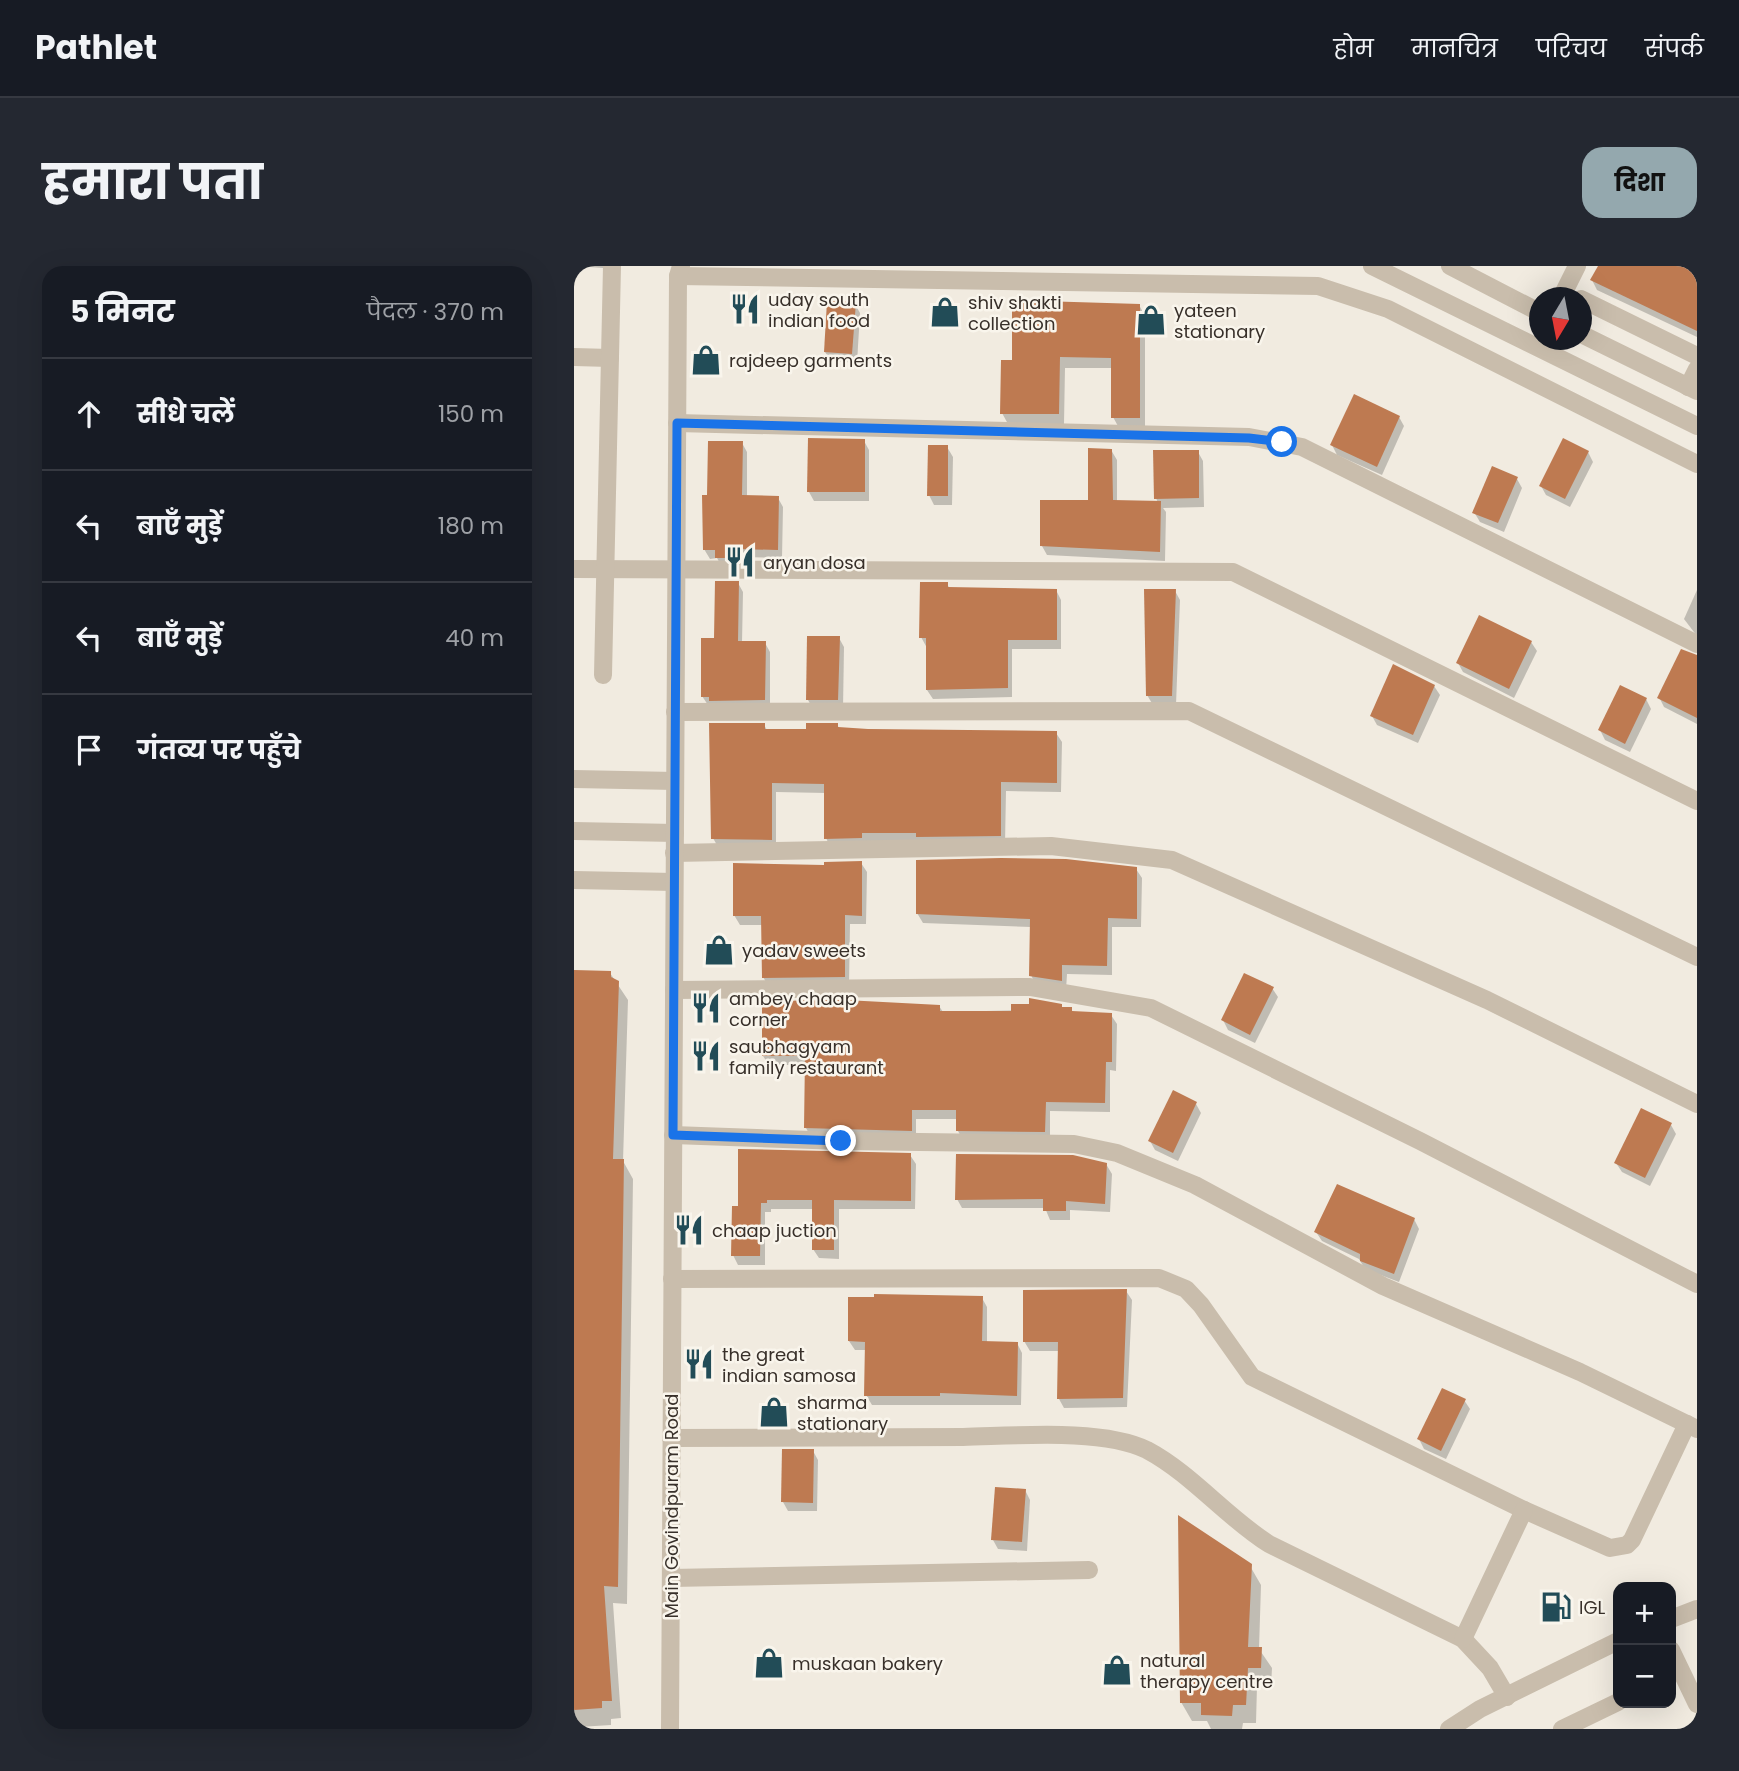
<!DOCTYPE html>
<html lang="hi">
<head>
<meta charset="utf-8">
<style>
	body { margin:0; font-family:Poppins,"Noto Sans Devanagari",sans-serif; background:#242831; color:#f1f3f6 }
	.controls { position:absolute; right:21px; bottom:21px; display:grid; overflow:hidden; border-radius:14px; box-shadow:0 7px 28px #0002 }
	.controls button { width:63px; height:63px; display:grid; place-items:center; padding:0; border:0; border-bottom:2px solid #363941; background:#171b24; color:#f1f3f6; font:35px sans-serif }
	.compass { position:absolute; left:955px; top:21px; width:63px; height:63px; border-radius:50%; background:#171b24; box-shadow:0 7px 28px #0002; rotate:190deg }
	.stop { position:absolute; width:21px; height:21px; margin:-16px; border:5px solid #1a73e8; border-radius:50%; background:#fff }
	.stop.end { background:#1a73e8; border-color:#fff; box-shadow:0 2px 7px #0008 }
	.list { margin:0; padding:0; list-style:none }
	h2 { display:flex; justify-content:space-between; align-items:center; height:91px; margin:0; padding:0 28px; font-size:30px }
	h2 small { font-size:23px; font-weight:400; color:#9ea1a6 }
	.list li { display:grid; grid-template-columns:46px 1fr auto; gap:21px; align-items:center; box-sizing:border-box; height:112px; padding:0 28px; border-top:2px solid #363941 }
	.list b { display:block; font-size:26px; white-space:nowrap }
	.list em { font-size:23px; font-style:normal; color:#9ea1a6 }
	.icon { flex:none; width:38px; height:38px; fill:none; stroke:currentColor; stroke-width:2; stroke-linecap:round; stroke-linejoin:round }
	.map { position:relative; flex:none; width:1123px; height:1463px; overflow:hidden; border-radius:21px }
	header { display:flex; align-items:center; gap:42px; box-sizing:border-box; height:98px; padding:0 35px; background:#171b24; border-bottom:2px solid #363941 }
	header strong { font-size:33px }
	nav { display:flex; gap:38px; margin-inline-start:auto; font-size:24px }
	.intro { display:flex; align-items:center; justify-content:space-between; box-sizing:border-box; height:168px; padding:0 42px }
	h1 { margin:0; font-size:49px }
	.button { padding:18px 32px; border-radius:21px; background:#94a8ae; color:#111; font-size:24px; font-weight:700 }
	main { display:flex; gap:42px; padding:0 42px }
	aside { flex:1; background:#171b24; border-radius:21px; box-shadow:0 7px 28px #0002 }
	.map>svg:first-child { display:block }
	.shadow { fill:#0003 }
	.building { fill:#be7a51 }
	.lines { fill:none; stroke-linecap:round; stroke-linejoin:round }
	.minor { stroke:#c9bdac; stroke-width:18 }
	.route { stroke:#1a73e8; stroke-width:9 }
	.labels { text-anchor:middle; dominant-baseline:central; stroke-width:5; stroke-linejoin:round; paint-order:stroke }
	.poi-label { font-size:18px; fill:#38302a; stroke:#f9f5ec; text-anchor:start }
	.street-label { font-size:18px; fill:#38302a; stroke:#f9f5ec }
</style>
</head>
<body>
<header>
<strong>Pathlet</strong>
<nav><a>होम</a><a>मानचित्र</a><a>परिचय</a><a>संपर्क</a></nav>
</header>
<div class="intro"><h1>हमारा पता</h1><a class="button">दिशा</a></div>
<main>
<aside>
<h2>5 मिनट<small>पैदल · 370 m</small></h2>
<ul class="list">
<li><svg class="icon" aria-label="ahead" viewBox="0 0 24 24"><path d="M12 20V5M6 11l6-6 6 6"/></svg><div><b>सीधे चलें</b></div><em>150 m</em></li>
<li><svg class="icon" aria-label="left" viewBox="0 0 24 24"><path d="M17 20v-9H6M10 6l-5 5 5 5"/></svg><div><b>बाएँ मुड़ें</b></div><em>180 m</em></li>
<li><svg class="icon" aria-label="left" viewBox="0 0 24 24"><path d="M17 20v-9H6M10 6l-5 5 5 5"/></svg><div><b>बाएँ मुड़ें</b></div><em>40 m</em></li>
<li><svg class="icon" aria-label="arrive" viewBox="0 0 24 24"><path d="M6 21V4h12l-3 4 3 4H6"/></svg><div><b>गंतव्य पर पहुँचे</b></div></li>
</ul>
</aside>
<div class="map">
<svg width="1123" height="1463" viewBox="0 0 1123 1463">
	<rect width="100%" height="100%" fill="#f1ebe0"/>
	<g class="shadow">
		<path d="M2 0H29V2Z"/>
		<path d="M1025 0H1123V71L1023 24 1018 14Z"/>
		<path d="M281 38 286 47 283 97 257 95 251 86Z"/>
		<path d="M565 39 571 50V162H545L539 151V102H491L490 158H434L428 147 439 96Z"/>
		<path d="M825 151 830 160 808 209 763 189 758 179Z"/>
		<path d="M290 175 295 184V235H240L235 226Z"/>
		<path d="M168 177 173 186V231L204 232 209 241 208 292 169 291V301H148L143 292 136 293 130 283 135 231Z"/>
		<path d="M373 181 379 191 378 239H360L355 229Z"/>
		<path d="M537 184 543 194V236L584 237 582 232 624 186 629 195 630 241 589 242 592 246 591 295 473 289 468 280 516 235Z"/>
		<path d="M1014 186 1019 196 996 241 972 229 967 220Z"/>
		<path d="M943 213 948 222 930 266 906 256 900 246Z"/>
		<path d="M164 317 169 326 168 377H191L196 386V443L134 439 128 430Z"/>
		<path d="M373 318 376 323 482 324 487 334V383H438V431L359 433 353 424V382L347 371Z"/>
		<path d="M1123 324V370L1110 353Z"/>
		<path d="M601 325 606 334 602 439H579L573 429Z"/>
		<path d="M265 372 270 381 269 443H239L234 434Z"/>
		<path d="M957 376 963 385 940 432 889 406 884 397Z"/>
		<path d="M1123 391V458L1090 441 1085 431Z"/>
		<path d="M860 420 866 429 844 477 803 459 798 450Z"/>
		<path d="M1072 433 1077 443 1056 486 1031 474 1026 464Z"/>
		<path d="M190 459 193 464 234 465 263 459 266 463 482 467 488 476 487 526 432 525 431 578 257 582 252 572V527L202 526V583L144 581 139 572Z"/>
		<path d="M287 597 293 606 292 658H276L275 720 195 721 189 711V659H166L160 649 251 601Z"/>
		<path d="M562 603 568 612 567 661H538V709L493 708 492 724 462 719 457 709V661L349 657 343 647Z"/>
		<path d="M0 705 36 707 54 734 49 895 59 913 53 1338 39 1337 47 1452 37 1453V1459L5 1461 0 1452Z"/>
		<path d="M698 722 704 731 681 777 654 764 649 754Z"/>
		<path d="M365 740 369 746 497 743 499 746 537 749 543 758 542 805 536 804V846L476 845V875L389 874 384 865V853H342V873L237 871 232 862 233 799H195L189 790Z"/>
		<path d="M622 838 627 847 604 895 581 884 576 875Z"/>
		<path d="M1097 859 1102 868 1076 920 1048 906 1042 897Z"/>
		<path d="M336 889 342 898 341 943H265V993L245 992 239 983V943H197V946H191V999H164L159 989V942Z"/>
		<path d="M532 898 538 908 536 946 496 944V954H476L471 942H388L383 933Z"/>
		<path d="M840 953 845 963 825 1016 791 1003 785 993 748 975 742 966Z"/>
		<path d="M552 1025 558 1034 553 1141 490 1142 485 1133 486 1085H456L450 1075Z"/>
		<path d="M408 1032 413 1041V1077H443L448 1087 447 1139H298L292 1129V1084H281L275 1075Z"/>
		<path d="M890 1134 896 1143 872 1193 850 1183 845 1173Z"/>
		<path d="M239 1185 244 1194 243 1245H214L209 1236Z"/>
		<path d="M451 1224 456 1234 453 1285 424 1283 419 1274Z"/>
		<path d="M676 1300 687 1319 685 1383 698 1402 697 1421 683 1420 682 1457H669L668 1463H637L633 1455H618L607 1436Z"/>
	</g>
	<g class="building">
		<path d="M1024 0H1114L1123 5V65L1016 14Z"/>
		<path d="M438 34 566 38V152H537V92L486 91 485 148H426L427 94H438Z"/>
		<path d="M253 35 282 36 278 88 250 86Z"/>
		<path d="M780 128 826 150 803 201 756 179Z"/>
		<path d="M234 172 291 173V226H233Z"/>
		<path d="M989 172 1015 185 991 233 965 220Z"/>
		<path d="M134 175H169L168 229 205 230 204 284 165 283V292H141V284H129L128 229H133Z"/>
		<path d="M354 179H374V230H353Z"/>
		<path d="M514 182 538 183 539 234 587 235 586 286 466 280V234H514Z"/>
		<path d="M579 184H625V232L580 233Z"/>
		<path d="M918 200 944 211 924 257 898 247Z"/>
		<path d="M141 315H165L164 375H192L191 434 135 435V431H127V372H140Z"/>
		<path d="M346 316H374V321L483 323V374H434V422L352 424V372H345Z"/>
		<path d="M570 323H602L598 430H572Z"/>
		<path d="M905 349 958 375 935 423 882 397Z"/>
		<path d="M233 370H266L264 434H232Z"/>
		<path d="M1107 383 1123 389V452L1083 432Z"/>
		<path d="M819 398 861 419 839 469 796 450Z"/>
		<path d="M1046 419 1073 432 1051 478 1024 464Z"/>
		<path d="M135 457H191V463H232V457H264V461L294 463 483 465V517L427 516V570L342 571V567H288V572L250 573V518L198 517V574L137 573Z"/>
		<path d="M427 592 492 593 563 601V653L534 652 533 700 488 699V715L455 710 456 653 342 648V594Z"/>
		<path d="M288 595V650L271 649V711L188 712 187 650H159V597L250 599V596Z"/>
		<path d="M0 704 37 705V711L45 715 39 893H50L44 1321 30 1320 38 1435H28V1442L0 1444Z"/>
		<path d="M670 707 700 721 676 769 647 754Z"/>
		<path d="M455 732 488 738V741H498V745L538 747V796H532L531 837 472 836 471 866 382 865V844H338V865L230 862 231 790H188V735L271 734 366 739V745H437V738H455Z"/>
		<path d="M599 824 623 836 599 887 574 875Z"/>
		<path d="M1067 842 1098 857 1071 912 1040 897Z"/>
		<path d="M164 883 337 887V935L260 934V984H238V934H193V937H187L186 990H157L158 940H164Z"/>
		<path d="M382 888 499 889 533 897 531 938 492 935V945H469V933L381 934Z"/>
		<path d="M763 918 841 952 820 1008 786 995V988L740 966Z"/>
		<path d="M553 1023 549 1132 483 1133 484 1076H449V1024Z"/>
		<path d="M300 1028 409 1030 408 1075 444 1076 443 1130 366 1127V1130H290L291 1076 274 1075V1031H300Z"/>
		<path d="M868 1122 892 1133 867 1185 843 1173Z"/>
		<path d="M208 1183H240L239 1237 207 1236Z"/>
		<path d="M421 1221 452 1223 448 1276 417 1274Z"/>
		<path d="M604 1249 678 1298 674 1381H688L687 1402H674L672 1439H659L658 1450 627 1449V1437H606Z"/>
	</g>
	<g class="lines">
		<g class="minor">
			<path d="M798 0 1123 160"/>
			<path d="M876 0 965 46"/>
			<path d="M104 10 744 20 814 43 1123 198"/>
			<path d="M987 32 1003 0"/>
			<path d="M1007 33 1123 90"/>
			<path d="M1007 68 1123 125"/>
			<path d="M0 91 36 92"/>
			<path d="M1114 121 1123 103"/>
			<path d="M103 157 675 171 728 181 1123 378"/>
			<path d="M0 303 659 306 1123 535"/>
			<path d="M29 409 38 0"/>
			<path d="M101 446 615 445 1123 691"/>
			<path d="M0 513 101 515"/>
			<path d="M0 565 101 567"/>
			<path d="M100 587 477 580 598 594 913 734 1123 838"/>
			<path d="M0 614 100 616"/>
			<path d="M100 724 456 721 577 742 846 875 1123 1018"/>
			<path d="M99 869 267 875 500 878 543 887 621 919 809 1020 1006 1106 1123 1163"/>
			<path d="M98 1013 585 1012 612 1023 627 1039 678 1111 950 1244 1036 1282 1053 1279 1058 1274 1113 1158"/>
			<path d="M97 1172C195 1172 292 1171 389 1171 440 1170 529 1162 573 1184 618 1208 652 1251 695 1278L889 1373 916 1402 933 1431"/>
			<path d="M97 1312 515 1304"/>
			<path d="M1097 1353 1123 1343"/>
			<path d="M889 1373 950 1244"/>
			<path d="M1097 1384 1123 1438"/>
			<path d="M96 1463 104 10 107 0"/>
			<path d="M875 1463 906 1443 1044 1375"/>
			<path d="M988 1463 1044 1436"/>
		</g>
	</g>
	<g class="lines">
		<path class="route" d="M267 875 99 869 103 157 675 172 708 176"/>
	</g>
	<defs>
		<g id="restaurant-bare" transform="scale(2.415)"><path d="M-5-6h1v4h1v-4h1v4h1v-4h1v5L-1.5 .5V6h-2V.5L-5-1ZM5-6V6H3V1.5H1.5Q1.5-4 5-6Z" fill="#224c57" stroke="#f9f5ec" stroke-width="2.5" paint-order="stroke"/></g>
		<g id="shop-bare" transform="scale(2.415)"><path d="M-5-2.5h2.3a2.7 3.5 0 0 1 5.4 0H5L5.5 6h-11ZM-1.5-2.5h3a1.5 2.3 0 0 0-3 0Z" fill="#224c57" stroke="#f9f5ec" stroke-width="2.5" paint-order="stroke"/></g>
		<g id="fuel-bare" transform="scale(2.415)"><path d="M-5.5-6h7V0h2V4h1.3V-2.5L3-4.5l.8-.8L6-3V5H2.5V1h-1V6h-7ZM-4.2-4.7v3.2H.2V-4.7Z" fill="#224c57" stroke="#f9f5ec" stroke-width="2.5" paint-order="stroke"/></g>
	</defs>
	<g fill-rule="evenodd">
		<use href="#restaurant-bare" x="171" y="43"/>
		<use href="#shop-bare" x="371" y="46"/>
		<use href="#shop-bare" x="577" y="54"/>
		<use href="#shop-bare" x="132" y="94"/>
		<use href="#restaurant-bare" x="166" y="296"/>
		<use href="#shop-bare" x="145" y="684"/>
		<use href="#restaurant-bare" x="132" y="742"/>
		<use href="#restaurant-bare" x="132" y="790"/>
		<use href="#restaurant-bare" x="115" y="964"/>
		<use href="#restaurant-bare" x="125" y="1098"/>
		<use href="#shop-bare" x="200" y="1146"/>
		<use href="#fuel-bare" x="982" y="1341"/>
		<use href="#shop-bare" x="195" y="1397"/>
		<use href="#shop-bare" x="543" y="1404"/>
	</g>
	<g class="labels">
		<g class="poi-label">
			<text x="194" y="33">uday south<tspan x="194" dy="21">indian food</tspan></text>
			<text x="394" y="36">shiv shakti<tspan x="394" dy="21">collection</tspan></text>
			<text x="600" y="44">yateen<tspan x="600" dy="21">stationary</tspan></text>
			<text x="155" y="94">rajdeep garments</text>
			<text x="189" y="296">aryan dosa</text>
			<text x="168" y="684">yadav sweets</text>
			<text x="155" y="732">ambey chaap<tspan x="155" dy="21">corner</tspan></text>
			<text x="155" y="780">saubhagyam<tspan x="155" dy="21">family restaurant</tspan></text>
			<text x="138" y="964">chaap juction</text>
			<text x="148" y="1088">the great<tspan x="148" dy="21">indian samosa</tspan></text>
			<text x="223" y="1136">sharma<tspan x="223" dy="21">stationary</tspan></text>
			<text x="1005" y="1341">IGL</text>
			<text x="566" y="1394">natural<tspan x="566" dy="21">therapy centre</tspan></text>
			<text x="218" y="1397">muskaan bakery</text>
		</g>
		<g class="street-label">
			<text transform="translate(97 1240) rotate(-90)">Main Govindpuram Road</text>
		</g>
	</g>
</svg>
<div class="controls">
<button>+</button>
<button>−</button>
</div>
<svg class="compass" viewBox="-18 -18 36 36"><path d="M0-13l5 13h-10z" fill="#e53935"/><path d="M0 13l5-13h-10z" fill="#9ea1a6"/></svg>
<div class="stop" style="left:708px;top:176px"></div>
<div class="stop end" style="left:267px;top:875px"></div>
</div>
</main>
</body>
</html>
